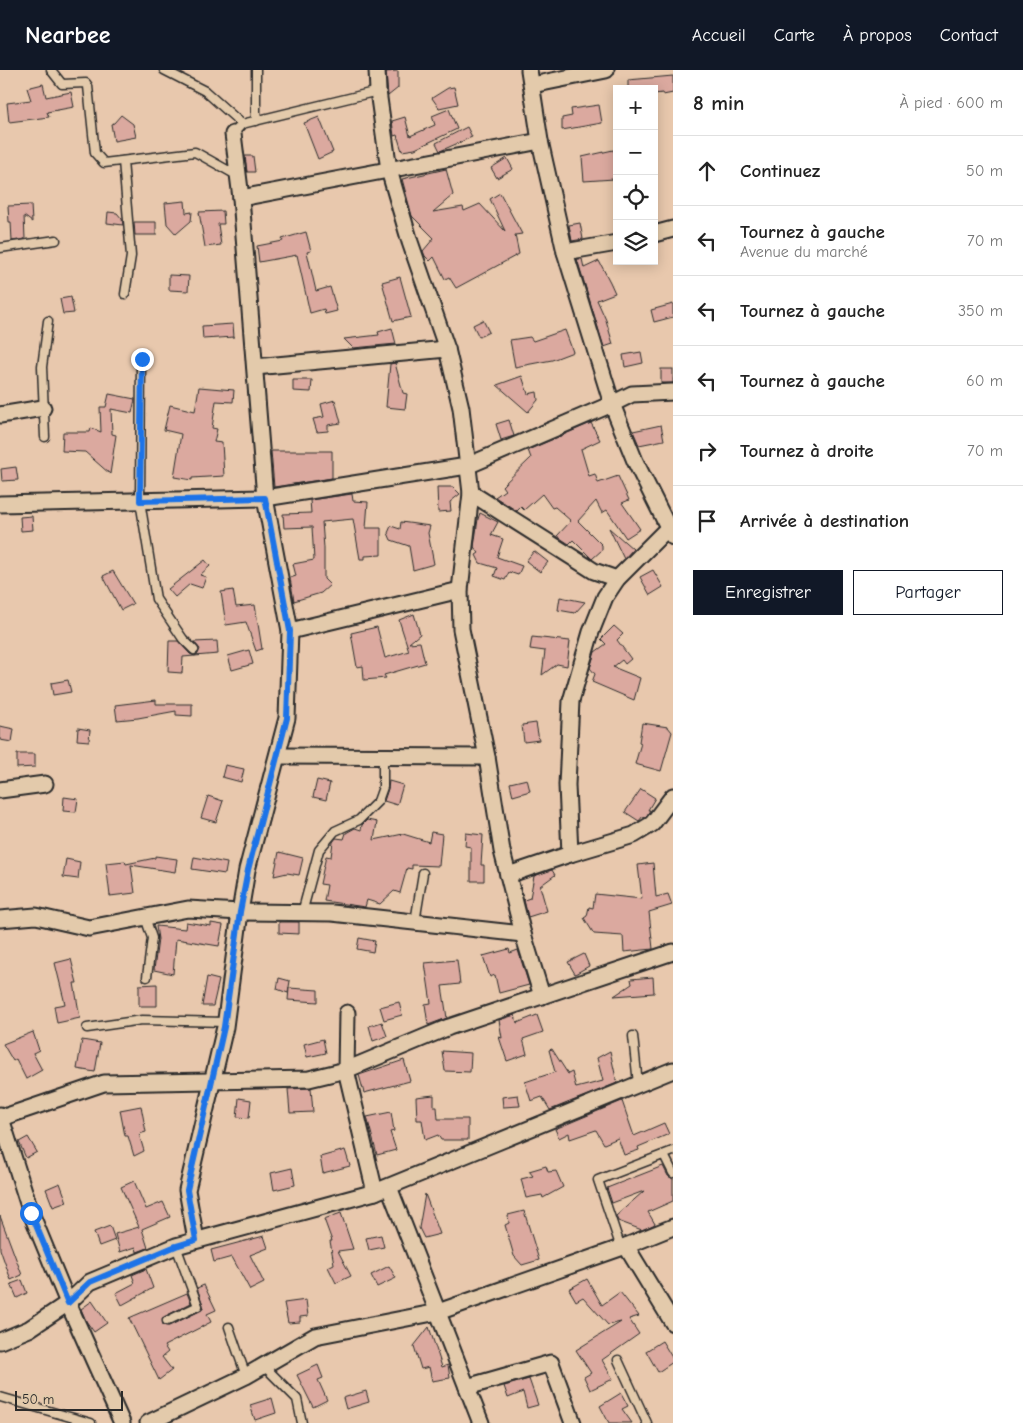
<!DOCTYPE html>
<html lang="fr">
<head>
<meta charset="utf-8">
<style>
	body { margin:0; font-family:"Comic Neue",sans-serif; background:#f6f6f6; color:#222 }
	.controls { position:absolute; right:15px; top:15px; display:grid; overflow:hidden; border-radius:0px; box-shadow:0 2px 12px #0003 }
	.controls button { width:45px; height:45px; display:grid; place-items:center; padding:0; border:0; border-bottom:1px solid #e0e0e0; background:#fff; color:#222; font:25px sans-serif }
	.scale { position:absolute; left:15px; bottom:12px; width:108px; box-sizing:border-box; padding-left:5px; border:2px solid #2b2b2b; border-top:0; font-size:14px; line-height:18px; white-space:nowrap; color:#2b2b2b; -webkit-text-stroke:4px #e3caab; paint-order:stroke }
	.stop { position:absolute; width:15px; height:15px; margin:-11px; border:4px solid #1a73e8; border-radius:50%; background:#fff }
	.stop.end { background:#1a73e8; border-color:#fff; box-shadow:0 1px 5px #0008 }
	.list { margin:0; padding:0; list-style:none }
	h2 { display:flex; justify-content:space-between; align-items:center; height:65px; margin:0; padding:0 20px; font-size:21px }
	h2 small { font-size:16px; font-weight:400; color:#767676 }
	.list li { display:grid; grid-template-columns:32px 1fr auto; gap:15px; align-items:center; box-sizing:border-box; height:70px; padding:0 20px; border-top:1px solid #e0e0e0 }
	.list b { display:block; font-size:19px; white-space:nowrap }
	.list p { margin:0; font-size:16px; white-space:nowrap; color:#767676 }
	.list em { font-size:16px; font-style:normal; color:#767676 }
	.actions { display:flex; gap:10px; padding:15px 20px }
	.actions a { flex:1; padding:11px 0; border:1px solid #111827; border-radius:0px; text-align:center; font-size:18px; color:#111827 }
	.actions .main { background:#111827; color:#fff }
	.icon { flex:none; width:28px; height:28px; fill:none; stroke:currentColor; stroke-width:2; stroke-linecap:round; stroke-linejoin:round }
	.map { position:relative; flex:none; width:673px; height:1353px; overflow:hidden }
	header { display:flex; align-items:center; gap:30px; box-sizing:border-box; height:70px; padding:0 25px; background:#111827; color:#fff }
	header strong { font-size:24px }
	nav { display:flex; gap:28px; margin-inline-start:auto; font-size:18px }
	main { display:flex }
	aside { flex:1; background:#fff }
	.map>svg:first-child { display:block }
	.building { fill:#dba99f; stroke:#2b2b2b }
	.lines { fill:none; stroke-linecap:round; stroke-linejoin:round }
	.lane-casing { stroke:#2b2b2b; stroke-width:11 }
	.street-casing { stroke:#2b2b2b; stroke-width:19 }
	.lane { stroke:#e3caab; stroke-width:8 }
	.street { stroke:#e3caab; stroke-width:15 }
	.route { stroke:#1a73e8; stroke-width:6 }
</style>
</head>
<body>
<header>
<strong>Nearbee</strong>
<nav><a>Accueil</a><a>Carte</a><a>À propos</a><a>Contact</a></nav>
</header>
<main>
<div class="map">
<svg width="673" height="1353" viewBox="0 0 673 1353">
	<rect width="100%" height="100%" fill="#e8c8ad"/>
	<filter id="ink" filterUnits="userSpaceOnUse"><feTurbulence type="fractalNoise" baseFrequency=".02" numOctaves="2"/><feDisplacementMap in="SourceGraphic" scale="10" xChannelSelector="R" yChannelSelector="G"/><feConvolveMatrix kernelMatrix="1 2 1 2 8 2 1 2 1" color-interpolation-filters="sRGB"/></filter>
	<g filter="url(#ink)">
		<g class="building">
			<path d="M398 1V18L388 26 386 2Z"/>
			<path d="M673 6V23L663 25V23L654 24V19H628V10Z"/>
			<path d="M43 14 46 27 71 22 74 37 47 42 49 47 9 52 7 33 31 30 27 18Z"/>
			<path d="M454 17 458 34 439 38 432 28 448 18Z"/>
			<path d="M599 35 602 53 562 60V48L572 46 571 39Z"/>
			<path d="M449 39 457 59 415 79 402 81 397 65 394 66 392 51 405 47 410 66 435 55 432 46Z"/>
			<path d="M121 45 133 54 136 67 114 71 111 54 114 53Z"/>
			<path d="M319 47 333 82 318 89 304 53Z"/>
			<path d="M467 57 472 67 440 81 436 73Z"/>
			<path d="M613 80 617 86V105L614 106V109L584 111 582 87Z"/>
			<path d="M245 86H253L255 102H247Z"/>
			<path d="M507 88 513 99 497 108 491 98Z"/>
			<path d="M446 99 453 125 433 142 463 137 464 141 480 134 505 161 490 129 500 123 522 164 515 165 519 184 456 218 449 207 445 209 434 187 430 191 425 186 423 181 434 168 412 146 402 109Z"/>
			<path d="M185 131 186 143 192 142 191 151 176 164 167 154 165 133Z"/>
			<path d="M31 135 32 152 24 146 25 169 12 171 11 152H9L8 136Z"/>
			<path d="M223 141 224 154H218L221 175 205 177 199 142Z"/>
			<path d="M108 142 117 143 122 149 123 155 107 153Z"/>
			<path d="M134 152H156V165H135Z"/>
			<path d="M580 153 583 169 572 171 569 155Z"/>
			<path d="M306 162 311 181 307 182 316 221 330 217 337 241 325 244 324 239 310 243 297 185 259 192 257 176 283 171 282 169Z"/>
			<path d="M577 189H582L584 198 599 191 610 212 615 223 597 230 606 250 613 274 604 277Z"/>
			<path d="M169 205 189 206 188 221 169 220Z"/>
			<path d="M400 207 411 247 393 251 382 212Z"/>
			<path d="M71 227 74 243 63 244 60 229Z"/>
			<path d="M673 234V247L654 252 651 240Z"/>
			<path d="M483 250 489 262 479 267 473 255Z"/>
			<path d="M233 254 234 267 203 269 202 256Z"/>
			<path d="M392 258 396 274 353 278 344 269 379 265 378 262Z"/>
			<path d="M565 260 573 282 552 290 515 297 510 270 530 267 533 271Z"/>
			<path d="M641 282 643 293 625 297 623 285Z"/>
			<path d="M395 293 403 323 407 324 405 339 386 337 390 294Z"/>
			<rect x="661" y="299" width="12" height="14"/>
			<path d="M522 306 528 324 537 322 538 330 528 342 497 315Z"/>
			<path d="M293 310H312L311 322 293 321Z"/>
			<path d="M199 317 234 320 233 332 216 331 212 358 217 359 214 372 222 373 224 406 192 408V410L174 407 181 364 164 360 170 335 195 341Z"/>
			<path d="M109 324 135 329 132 343 111 339 112 364 116 365 110 404 85 382 62 381 63 362H90L91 358 101 362 100 337H106Z"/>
			<path d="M335 330 341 353 328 355V361L317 362 313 349 324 347 321 334Z"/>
			<path d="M509 350 514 366 501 370 496 354Z"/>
			<path d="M591 353 600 370 581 379 589 406 595 404 598 413 618 406 629 430 622 433 640 459 626 468 607 440 602 443 596 431 578 451 602 475V480L592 489 573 470 569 474 557 466 571 451 555 437 552 438 542 424 524 440 521 437 517 441 495 427 505 420 502 416 531 388 528 380Z"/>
			<path d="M661 355 664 370 639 375 633 361Z"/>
			<path d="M271 381H332V408L274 417Z"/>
			<path d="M16 397 18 410 2 411 1 399Z"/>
			<path d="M437 417H453L460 424 450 432 451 441 438 442Z"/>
			<path d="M352 424 353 431 368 432 366 458H381V485L365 486V489H360L353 449 322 452 324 478V509L330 515 321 523 294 531 290 508 296 506 293 494 314 490 312 457 284 458 283 444 311 443 310 430Z"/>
			<path d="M480 443 498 452 491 465 503 469 497 487 522 496 518 505 509 502 505 510 494 506 497 498 480 493 476 485 479 483 474 477 478 449Z"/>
			<path d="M32 446 33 460 21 461 20 447Z"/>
			<path d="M401 452 430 456 428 463 434 494 413 500 409 476 391 470 388 463 391 456 400 459Z"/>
			<path d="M609 458 633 479 624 489Z"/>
			<path d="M534 481 548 492 540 502 526 491Z"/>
			<path d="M205 490 210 496 200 505 206 507 202 518 190 514 175 527 168 519Z"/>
			<path d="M653 500 663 517 650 525 640 507Z"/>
			<path d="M113 501 133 534 121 540 103 506Z"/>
			<path d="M233 520 236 537 255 535 262 579 256 581 246 552 226 555 221 522Z"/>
			<path d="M560 527 585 532 575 543 558 540Z"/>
			<path d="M414 544 420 564 409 573 420 572 425 593 384 605 386 608 364 610 363 596 357 597 351 563 377 557 385 588 409 581 399 550Z"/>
			<path d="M614 556 623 564 617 570 631 589 625 594 622 590 613 597 640 608 634 630 592 612 595 604 590 598 595 582 606 574 601 569Z"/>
			<path d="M532 567 570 571 567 596 557 594 542 605 545 581 530 579Z"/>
			<path d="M169 571H178L190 584 195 586 198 584 200 579 194 572 217 571 218 584 183 587 182 603 168 602Z"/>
			<path d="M249 580 253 594 232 600 228 586Z"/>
			<path d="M68 610 71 622 53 625 51 613Z"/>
			<path d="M156 630V634H192V646L176 645V641L138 648 117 650 115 635Z"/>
			<path d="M536 653 539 670 524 672 522 655Z"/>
			<path d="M642 653 668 657 672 662 661 701 635 694 641 673 639 672Z"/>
			<path d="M0 656 14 659 12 672 0 670Z"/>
			<path d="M78 658 90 660 89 671 77 670Z"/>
			<path d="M17 684H35V697L17 698Z"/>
			<path d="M225 695 244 699 241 712 222 707Z"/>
			<path d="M527 709 530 721 513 726 510 713Z"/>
			<path d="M317 710 330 713 326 730 313 727Z"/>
			<path d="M389 711 403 715 397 735 384 731 388 719Z"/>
			<path d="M641 719 655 728 648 740H650L646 747 644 748 643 746 639 751 625 742Z"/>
			<path d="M208 726 223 731 216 752 201 748Z"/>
			<path d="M64 727 78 729 76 742 63 741Z"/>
			<path d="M367 750 377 752 374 770 403 764 429 772 431 762 442 764 439 796 412 795V799L407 798 400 823 394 821 380 834 367 830 365 837 324 831 327 815 320 814 326 786 331 787 333 772 336 768 344 769 346 763 355 758 361 760 362 755Z"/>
			<path d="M466 763 483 765 481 795H484V811H471V777L465 776Z"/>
			<path d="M279 782 303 788 299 805 287 803 274 806Z"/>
			<path d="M155 786 177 789 175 802 131 795 135 823 110 826 106 793 125 791 126 794 155 788Z"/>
			<path d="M194 787 227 793 225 804 192 799Z"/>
			<path d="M66 789 80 792 78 809 63 807Z"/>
			<path d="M653 793 656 827 668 824 672 835 649 842 653 879 624 882 623 866 594 864 584 848 587 846 589 837 593 838 595 824 642 829 638 795Z"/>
			<path d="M552 800 555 805 540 816 547 841 528 847 524 830 530 828 534 806Z"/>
			<path d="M186 852 211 856V853L223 855 219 876 176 869 173 904 154 900 158 869 156 856 185 859Z"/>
			<path d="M279 852H299V864L279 863Z"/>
			<path d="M359 868 375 871 373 882 357 879Z"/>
			<path d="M509 879 510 883 518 880 529 915 499 923 495 905 490 907 483 886Z"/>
			<path d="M584 884 589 896 575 904 568 892Z"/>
			<path d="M71 889 77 913H74L80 948 57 953 54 936 65 934 55 893Z"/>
			<path d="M457 890 460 914 442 916 447 948 428 955 425 934 431 933 425 893Z"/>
			<path d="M207 907 219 910 213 936H202Z"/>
			<path d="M653 907 654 923 614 926 632 914 631 909Z"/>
			<path d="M279 908 290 911 288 923 277 919Z"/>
			<path d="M157 914V936H139V915Z"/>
			<path d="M289 918 318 920V932L288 930Z"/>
			<path d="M399 932 402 945 384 950 380 937Z"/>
			<path d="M515 945 517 953 537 945 543 962 523 969 527 984 507 991 499 967 502 968 499 950Z"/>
			<path d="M382 952 387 966 373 971 369 956Z"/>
			<path d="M33 962 39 980 33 983 42 1000 26 1009 16 989 13 991 3 974Z"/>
			<path d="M323 969 326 983 307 987 304 974Z"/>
			<path d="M82 970 100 973 95 1002 77 999Z"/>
			<path d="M552 979 568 1004 572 1002 576 1018 603 1011 597 988 610 981 617 1013 550 1040 542 1027 531 1031 525 1012 555 1002 549 980Z"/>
			<path d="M442 981 471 983 470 1002 445 1001Z"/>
			<path d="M404 990 410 1011 364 1023 359 1005Z"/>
			<path d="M311 1018 313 1042 290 1043 288 1019Z"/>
			<path d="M434 1025V1037H437L438 1049H468V1070H441L438 1065 425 1070 422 1050H417L416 1027Z"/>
			<path d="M518 1025 520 1036 503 1037 502 1027Z"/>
			<path d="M239 1028 251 1030 249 1048 237 1047Z"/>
			<path d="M622 1031 634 1066 664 1053 669 1064 638 1077 639 1080 624 1085 618 1068 604 1074 596 1060 570 1069 569 1063 559 1068 555 1059Z"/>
			<path d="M141 1036 146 1062 139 1064 144 1081 134 1086 128 1066H125L120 1040Z"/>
			<path d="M391 1042 394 1061 390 1062 396 1080 377 1085 367 1047Z"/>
			<path d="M28 1067 37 1082 26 1088 19 1072Z"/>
			<path d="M345 1080 350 1096 323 1103 320 1087Z"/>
			<path d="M546 1096 548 1102 556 1101 563 1117 543 1128 542 1125 526 1128 521 1109 533 1106 529 1101Z"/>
			<path d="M663 1096 668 1106 673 1109V1131L648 1142 655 1154 642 1160 618 1151 616 1146 644 1121 612 1133 607 1118Z"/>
			<path d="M292 1098 295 1115 274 1120 271 1103Z"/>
			<path d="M134 1111 146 1139 163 1132 170 1147 142 1159 148 1178 137 1182 136 1177 120 1182 115 1164 139 1157 121 1117Z"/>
			<path d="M60 1113 67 1132 53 1137 46 1119Z"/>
			<path d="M425 1124 440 1164 424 1168 419 1158Z"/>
			<path d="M524 1141 539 1190 522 1195 514 1186 505 1155 509 1153 508 1145Z"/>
			<path d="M341 1143 353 1179 338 1181 351 1206 336 1213 328 1197 334 1194 330 1171H332L324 1149Z"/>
			<path d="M0 1146 22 1205 11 1210 0 1179Z"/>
			<path d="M110 1156 115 1170 99 1176 94 1162Z"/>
			<path d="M381 1165 384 1177 369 1180 366 1168Z"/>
			<path d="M264 1166 268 1178 250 1185 264 1213 250 1220 232 1187 214 1192 211 1180Z"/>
			<path d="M389 1196 396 1208 377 1217 371 1205Z"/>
			<path d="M146 1199 153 1218 122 1235 116 1223 135 1213 132 1205Z"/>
			<path d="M587 1209 602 1235 620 1222 639 1246 629 1249 639 1264 602 1290 613 1309 590 1320 584 1307 591 1303 576 1280 621 1252 608 1255 583 1227 576 1231 569 1219Z"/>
			<path d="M22 1210 27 1223 17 1228 11 1214Z"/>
			<path d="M204 1215 216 1240 207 1244 211 1252 164 1276 168 1282 162 1287 172 1300 159 1310 129 1248 187 1223 191 1233 162 1248 163 1255 169 1256 202 1240 203 1235 197 1218Z"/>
			<path d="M306 1230 308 1246 300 1247V1252L288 1253 284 1233Z"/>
			<path d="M92 1231 107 1253 94 1262 86 1251 81 1239Z"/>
			<path d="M429 1257 442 1297 448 1295 450 1308 432 1311 429 1297 421 1299 414 1276Z"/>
			<path d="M662 1271 673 1289V1292L658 1302 646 1281Z"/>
			<path d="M318 1295 323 1308 318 1310 327 1330 313 1337 297 1305Z"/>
			<path d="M529 1309 538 1335 527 1338 523 1322 508 1328 504 1316Z"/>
			<path d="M366 1321 369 1332 346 1339 343 1328Z"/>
			<path d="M621 1323 628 1336 622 1339 632 1353H609L600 1336Z"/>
			<path d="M272 1328 276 1343 255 1350 250 1335Z"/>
		</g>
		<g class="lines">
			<g class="lane-casing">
				<g id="lane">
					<path d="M51 0 62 14 86 13 88 16 95 83 104 93 195 82 238 106"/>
					<path d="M164 0 205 21 242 54"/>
					<path d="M256 51V0"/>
					<path d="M233 64 242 54 378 21"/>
					<path d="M123 91 131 186 125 224"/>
					<path d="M0 178 56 170"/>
					<path d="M141 289 140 431 156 529 183 569 194 580"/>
					<path d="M45 367 42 297 48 251"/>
					<path d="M302 843 319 780 335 761 359 750 378 731 383 717V687"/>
					<path d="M145 847 152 868 147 907"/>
					<path d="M415 852 423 803"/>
					<path d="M87 958 142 950 225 952"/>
					<path d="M633 966 638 1014"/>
					<path d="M664 1085 673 1103"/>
					<path d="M621 1178 598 1110 673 1081"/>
					<path d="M167 1251 198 1236 176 1176"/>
					<path d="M229 1257 246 1306"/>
					<path d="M618 1290 647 1353"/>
					<path d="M264 1296 297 1329 302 1353"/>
					<path d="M0 1327 91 1353"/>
				</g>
			</g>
			<g class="street-casing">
				<g id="street">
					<path d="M377 0 378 21 389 100 410 172 447 279 461 338 471 423 460 520 461 559 487 687 502 781 523 864 542 926"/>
					<path d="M529 0 540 71 565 182 612 334 635 391 673 467"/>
					<path d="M532 15 606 0"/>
					<path d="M241 128 540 71"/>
					<path d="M654 164 673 159"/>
					<path d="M565 182 617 173"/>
					<path d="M255 297 447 279"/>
					<path d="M0 345 43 338"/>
					<path d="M471 423 594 501 617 509"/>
					<path d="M0 434 265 428 467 396 612 334 632 324 673 322"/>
					<path d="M290 561 460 520"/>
					<path d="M278 686 487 687"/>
					<path d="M0 720 45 714"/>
					<path d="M570 784 567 715 571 631 591 562 605 527 617 509 668 458"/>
					<path d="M508 805 570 784 634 765 652 754 673 726"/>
					<path d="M0 849 36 846 89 858 188 839 240 842 332 843 523 864"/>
					<path d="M347 943 346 1000 375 1122"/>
					<path d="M0 1045 31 1143 68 1233 122 1353"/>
					<path d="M1 1048 104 1013 309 1009 346 1000 449 957 673 882"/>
					<path d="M389 1117 481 1353"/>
					<path d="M196 1170 187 1120 225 957 240 842 247 800 287 648 290 561 265 428 241 128 233 64"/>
					<path d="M626 1176 673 1253"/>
					<path d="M0 1271 29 1259 68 1233 90 1212 176 1176 375 1122 673 1000"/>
					<path d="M467 1317 551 1293 573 1353"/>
					<path d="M148 1353 246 1306 315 1266 438 1242 626 1176 673 1157"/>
				</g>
			</g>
			<use href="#lane" class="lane"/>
			<use href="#street" class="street"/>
		</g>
	</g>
	<g class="lines" filter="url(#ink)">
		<path class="route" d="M31 1143 68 1233 90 1212 176 1176 196 1170 187 1120 224 957 240 842 248 800 287 648 290 561 265 428 140 431 142 289"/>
	</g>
</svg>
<div class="controls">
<button>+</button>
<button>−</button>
<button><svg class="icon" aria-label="locate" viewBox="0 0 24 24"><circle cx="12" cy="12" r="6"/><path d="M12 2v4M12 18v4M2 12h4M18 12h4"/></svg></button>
<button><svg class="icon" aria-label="layers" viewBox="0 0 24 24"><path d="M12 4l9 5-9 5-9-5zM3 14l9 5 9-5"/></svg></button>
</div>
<div class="scale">50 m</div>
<div class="stop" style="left:31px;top:1143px"></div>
<div class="stop end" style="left:142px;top:289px"></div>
</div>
<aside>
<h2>8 min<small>À pied · 600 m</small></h2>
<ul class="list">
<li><svg class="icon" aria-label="ahead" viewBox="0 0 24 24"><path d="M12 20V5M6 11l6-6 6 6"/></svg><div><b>Continuez</b></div><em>50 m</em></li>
<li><svg class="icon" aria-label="left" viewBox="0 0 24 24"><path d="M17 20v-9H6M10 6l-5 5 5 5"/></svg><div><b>Tournez à gauche</b><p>Avenue du marché</p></div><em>70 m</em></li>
<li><svg class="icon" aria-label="left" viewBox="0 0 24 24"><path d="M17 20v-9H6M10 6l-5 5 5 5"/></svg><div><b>Tournez à gauche</b></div><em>350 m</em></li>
<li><svg class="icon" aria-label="left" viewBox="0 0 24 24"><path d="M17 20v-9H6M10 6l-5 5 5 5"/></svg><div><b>Tournez à gauche</b></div><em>60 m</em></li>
<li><svg class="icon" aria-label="right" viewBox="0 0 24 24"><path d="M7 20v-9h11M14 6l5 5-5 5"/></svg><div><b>Tournez à droite</b></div><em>70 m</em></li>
<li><svg class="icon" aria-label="arrive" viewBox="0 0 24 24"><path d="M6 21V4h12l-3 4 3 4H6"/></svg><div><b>Arrivée à destination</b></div></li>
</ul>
<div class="actions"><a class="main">Enregistrer</a><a>Partager</a></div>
</aside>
</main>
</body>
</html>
